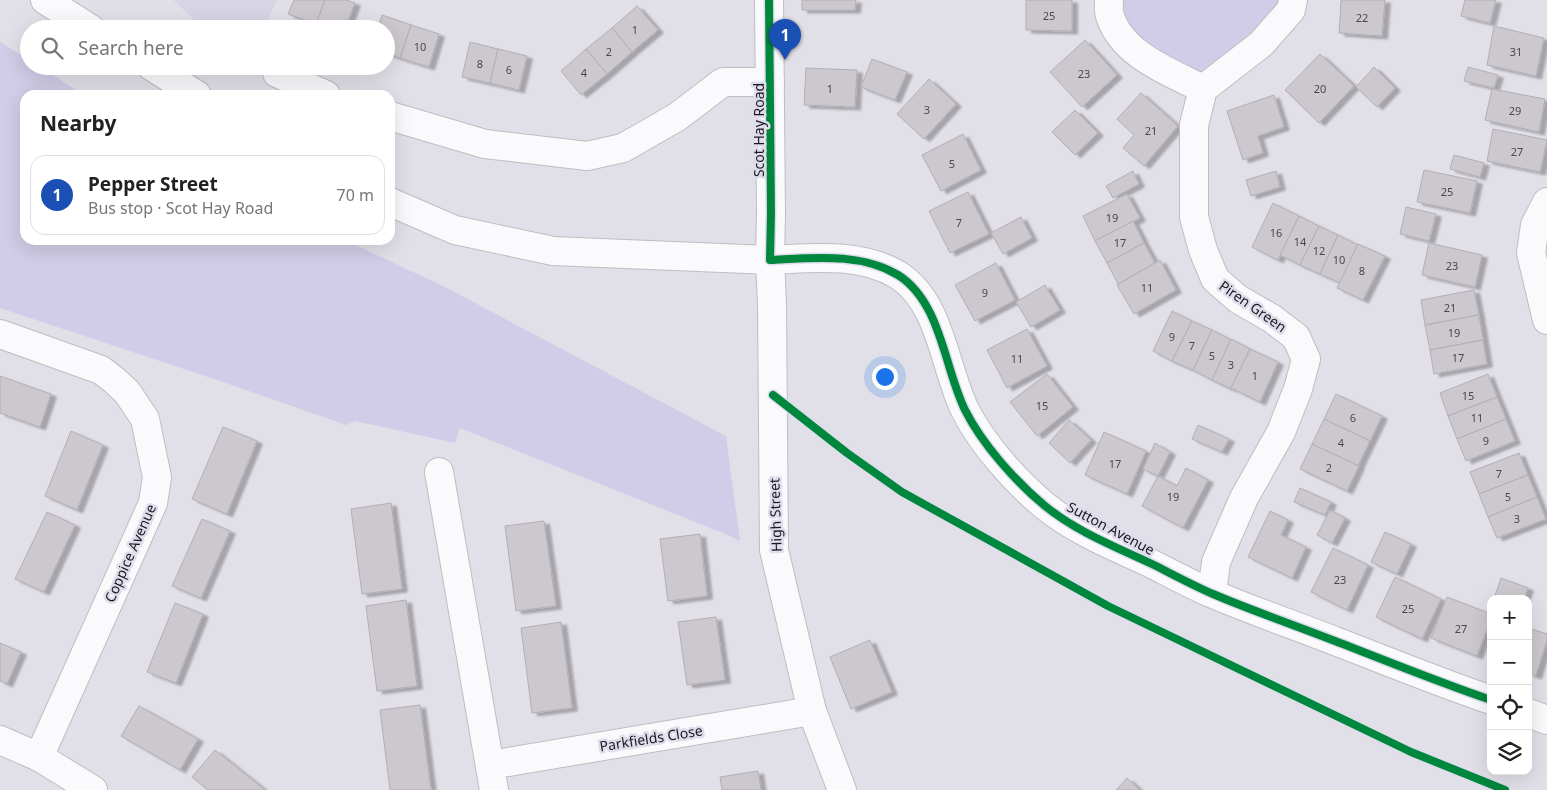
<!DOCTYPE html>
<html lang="en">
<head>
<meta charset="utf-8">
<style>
	body { margin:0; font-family:"Noto Sans",sans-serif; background:#f6f6f6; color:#222 }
	.controls { position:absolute; right:15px; bottom:15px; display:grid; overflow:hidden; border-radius:10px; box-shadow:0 5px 20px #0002 }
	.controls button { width:45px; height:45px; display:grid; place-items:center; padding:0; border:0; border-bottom:1px solid #e0e0e0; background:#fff; color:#222; font:25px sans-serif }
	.you { position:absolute; left:884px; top:376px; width:18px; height:18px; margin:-12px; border:4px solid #fff; border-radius:50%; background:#1a73e8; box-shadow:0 0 0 8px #1a73e833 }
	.badge { display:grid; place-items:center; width:32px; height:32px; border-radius:50%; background:#b45309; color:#fff; font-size:16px; font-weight:700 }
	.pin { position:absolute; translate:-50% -41px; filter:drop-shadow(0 1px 2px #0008) }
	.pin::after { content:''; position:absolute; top:26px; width:18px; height:15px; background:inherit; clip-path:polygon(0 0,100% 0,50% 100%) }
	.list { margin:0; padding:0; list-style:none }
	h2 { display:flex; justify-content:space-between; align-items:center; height:65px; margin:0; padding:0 20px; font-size:21px }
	h2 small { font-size:16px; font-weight:400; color:#767676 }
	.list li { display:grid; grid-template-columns:32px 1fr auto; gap:15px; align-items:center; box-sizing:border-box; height:80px; margin:0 10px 10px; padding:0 10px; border:1px solid #e0e0e0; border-radius:15px }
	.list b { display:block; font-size:19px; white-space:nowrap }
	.list p { margin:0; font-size:16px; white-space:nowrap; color:#767676 }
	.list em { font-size:16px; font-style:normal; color:#767676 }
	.icon { flex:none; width:28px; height:28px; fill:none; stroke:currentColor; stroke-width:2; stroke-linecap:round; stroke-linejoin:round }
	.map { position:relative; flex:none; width:1547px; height:790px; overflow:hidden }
	.search { position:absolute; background:#fff; box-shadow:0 5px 20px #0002; left:20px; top:20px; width:375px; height:55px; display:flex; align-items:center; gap:12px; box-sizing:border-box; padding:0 18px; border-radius:28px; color:#767676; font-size:19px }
	.panel { position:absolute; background:#fff; box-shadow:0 5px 20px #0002; left:20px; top:90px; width:375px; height:155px; border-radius:15px }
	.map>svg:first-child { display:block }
	.built { fill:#d7d4e4 }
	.green { fill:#d1cce7 }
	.building { fill:#ccc8ce; stroke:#b2aeb4; filter:url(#shadow) }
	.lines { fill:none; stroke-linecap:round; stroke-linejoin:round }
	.street-casing { stroke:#bebdc3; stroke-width:30 }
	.secondary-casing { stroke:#bebdc3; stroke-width:30 }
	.street { stroke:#fafafc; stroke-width:28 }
	.secondary { stroke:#fafafc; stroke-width:28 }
	.cycleway-casing { stroke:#dfdcec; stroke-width:11 }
	.cycleway { stroke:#00873e; stroke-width:8 }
	.labels { text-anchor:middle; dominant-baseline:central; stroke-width:5; stroke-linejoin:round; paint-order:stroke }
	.number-label { font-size:11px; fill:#49484d }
	.street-label { font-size:14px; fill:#1a191e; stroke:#dfdcec }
</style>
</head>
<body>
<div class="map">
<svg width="1547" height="790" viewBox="0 0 1547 790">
	<defs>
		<filter id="shadow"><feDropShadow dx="5.5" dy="3" stdDeviation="1" flood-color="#0004"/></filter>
	</defs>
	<rect width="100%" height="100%" fill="#e1e0e8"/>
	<path class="built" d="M173 0H277L264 29H204Z"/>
	<g class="green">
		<path d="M1109 0H1293L1203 89 1155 64Z"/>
		<path d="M0 42 29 60V66H39L84 95H25V240H345L445 287 726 436 740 541 723 533 460 428 455 443 355 421 346 425 220 381 0 308Z"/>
	</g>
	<g class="building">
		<path d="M294 0H325L316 24 288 14Z"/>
		<path d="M325 0H346L355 3 345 29H328L316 24Z"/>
		<path d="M802 0H856L855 10H802Z"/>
		<path d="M1026 0H1072V31L1026 30Z"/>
		<path d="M1341 0H1385L1382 36 1339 33Z"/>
		<path d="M1465 0H1496L1490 23 1461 16Z"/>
		<path d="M637 6 658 30 632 52 612 28Z"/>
		<path d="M382 15 411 25 400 58 386 53V29H378Z"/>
		<path d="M411 25 439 34 429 67 400 58Z"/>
		<path d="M1494 26 1544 38 1536 76 1487 65Z"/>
		<path d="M612 28 632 52 607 74 586 49Z"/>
		<path d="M1085 40 1117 75 1082 107 1050 72Z"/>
		<path d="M470 42 498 49 490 83 462 77Z"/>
		<path d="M498 49 527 56 519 90 490 83Z"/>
		<path d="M586 49 607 74 581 95 561 71Z"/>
		<path d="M1320 54 1354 86 1319 123 1285 90Z"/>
		<path d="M872 59 907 72 895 100 861 87Z"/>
		<path d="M1374 67 1395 88 1377 107 1356 87Z"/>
		<path d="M1468 67 1498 75 1494 88 1464 81Z"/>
		<path d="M806 68 857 70 855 107 804 105Z"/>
		<path d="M929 79 956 104 924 139 897 114Z"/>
		<path d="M1492 89 1545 99 1539 132 1485 120Z"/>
		<path d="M1141 93 1178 126 1144 166 1123 148 1134 135 1117 119Z"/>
		<path d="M1274 95 1284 127 1258 136 1263 153 1243 160 1227 111Z"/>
		<path d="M1075 110 1098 133 1075 155 1052 132Z"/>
		<path d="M1493 129 1547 140 1540 172 1487 161Z"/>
		<path d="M963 134 981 170 941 191 922 155Z"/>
		<path d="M1454 155 1484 163 1480 177 1450 169Z"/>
		<path d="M1424 170 1477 181 1470 213 1417 202Z"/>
		<path d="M1133 171 1139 184 1113 198 1106 186Z"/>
		<path d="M1276 171 1280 187 1251 196 1246 180Z"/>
		<path d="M968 192 989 234 950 253 929 211Z"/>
		<path d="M1127 194 1140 218 1095 241 1083 216Z"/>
		<path d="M1273 203 1299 216 1278 260 1252 247Z"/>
		<path d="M1406 207 1436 214 1429 241 1400 234Z"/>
		<path d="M1299 216 1319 226 1300 265 1280 255Z"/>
		<path d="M1021 217 1032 238 1003 254 991 233Z"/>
		<path d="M1133 221 1144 243 1107 263 1095 241Z"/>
		<path d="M1319 226 1338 235 1320 274 1300 265Z"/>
		<path d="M1338 235 1358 245 1340 283 1320 274Z"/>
		<path d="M1144 243 1155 263 1118 284 1107 263Z"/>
		<path d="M1429 243 1482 255 1475 287 1422 275Z"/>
		<path d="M1358 244 1385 256 1363 300 1337 288Z"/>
		<path d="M1160 260 1176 290 1134 314 1117 285Z"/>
		<path d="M996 263 1015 300 975 321 955 285Z"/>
		<path d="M1045 285 1060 310 1031 327 1016 302Z"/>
		<path d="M1474 290 1479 315 1425 325 1421 300Z"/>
		<path d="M1172 311 1192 321 1172 361 1153 351Z"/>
		<path d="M1479 315 1483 340 1430 350 1425 325Z"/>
		<path d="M1192 321 1212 330 1193 370 1172 361Z"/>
		<path d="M1027 329 1047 366 1007 388 987 350Z"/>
		<path d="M1212 330 1231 340 1212 380 1193 370Z"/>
		<path d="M1231 339 1250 349 1231 389 1212 380Z"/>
		<path d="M1483 340 1487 364 1434 374 1430 350Z"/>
		<path d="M1250 349 1278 362 1260 402 1231 388Z"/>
		<path d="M1047 374 1073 407 1037 436 1010 402Z"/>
		<path d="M1488 374 1497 397 1448 416 1440 393Z"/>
		<path d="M0 376 51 394 40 427 0 413Z"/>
		<path d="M1336 394 1382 416 1370 441 1324 419Z"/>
		<path d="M1497 397 1506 419 1457 439 1448 416Z"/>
		<path d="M1324 419 1370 441 1358 466 1312 444Z"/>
		<path d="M1506 419 1515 441 1466 461 1457 439Z"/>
		<path d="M1069 420 1091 440 1070 463 1049 443Z"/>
		<path d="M1198 425 1229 439 1222 452 1192 439Z"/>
		<path d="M223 427 257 441 227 514 192 499Z"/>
		<path d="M71 431 103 445 77 510 45 496Z"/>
		<path d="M1104 432 1146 451 1127 494 1085 475Z"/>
		<path d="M1155 443 1170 452 1158 476 1143 469Z"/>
		<path d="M1312 444 1359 466 1347 491 1300 469Z"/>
		<path d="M1519 453 1528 475 1479 494 1470 472Z"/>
		<path d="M1186 468 1208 480 1183 528 1142 506 1158 476 1177 486Z"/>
		<path d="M1528 475 1537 497 1488 517 1479 494Z"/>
		<path d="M1300 488 1331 502 1325 515 1294 502Z"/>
		<path d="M1537 497 1546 519 1497 538 1488 517Z"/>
		<path d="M391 503 402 589 362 594 351 509Z"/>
		<path d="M1330 510 1345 518 1332 543 1317 535Z"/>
		<path d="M1270 511 1288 520 1281 535 1306 547 1292 578 1248 557Z"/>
		<path d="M47 512 75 525 44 592 15 579Z"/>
		<path d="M202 519 230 531 201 598 172 586Z"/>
		<path d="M544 521 556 606 516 611 505 526Z"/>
		<path d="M1385 532 1411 544 1397 574 1371 562Z"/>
		<path d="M700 534 707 596 668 601 660 539Z"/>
		<path d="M1333 548 1368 565 1347 610 1311 592Z"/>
		<path d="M1395 577 1441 599 1422 639 1376 617Z"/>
		<path d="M1501 578 1528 588 1524 599H1494Z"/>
		<path d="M1447 597 1491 614V619L1477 656 1431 638Z"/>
		<path d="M406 600 417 686 377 691 366 606Z"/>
		<path d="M175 603 203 614 176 683 147 672Z"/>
		<path d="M716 617 725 680 687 685 678 622Z"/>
		<path d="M561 622 572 708 532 713 521 628Z"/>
		<path d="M1528 628 1547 634V640L1536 676 1528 673Z"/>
		<path d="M870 640 892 692 851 709 830 657Z"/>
		<path d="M0 643 21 652 7 684 0 681Z"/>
		<path d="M420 705 431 790H390L380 710Z"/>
		<path d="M139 706 198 739 180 770 121 736Z"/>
		<path d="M215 750 265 790H208L192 777Z"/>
		<path d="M758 771 761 790H722L720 777Z"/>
		<path d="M1127 778 1140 790H1116Z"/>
	</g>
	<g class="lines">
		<g class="street-casing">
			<g id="street">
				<path d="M1109 0C1109 5 1108 11 1110 16 1122 55 1170 72 1203 89"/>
				<path d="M277 73 326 95"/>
				<path d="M390 116 485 144 587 156 623 148 677 117 723 82H770"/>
				<path d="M1547 202 1535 225 1531 253 1547 320"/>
				<path d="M770 260C811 258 860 252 898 275 941 302 944 367 965 410 982 444 1016 482 1045 506 1077 532 1116 547 1152 564 1172 574 1192 585 1213 594 1253 611 1294 625 1335 641 1387 661 1438 682 1491 700"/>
				<path d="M0 334 101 370 114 380 127 392 145 419 157 477 153 503 39 757"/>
				<path d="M439 472 494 790"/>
				<path d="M1212 593 1216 562 1244 498 1281 432 1298 389 1306 359 1296 337 1271 318 1238 299 1215 279 1203 250 1194 217V125L1203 89 1261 44 1291 10 1293 0"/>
				<path d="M1528 713 1547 720"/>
				<path d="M0 740 39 757 93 790"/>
				<path d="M490 765 812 711"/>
			</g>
		</g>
		<g class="secondary-casing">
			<g id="secondary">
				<path d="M45 0 91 29"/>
				<path d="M769 0 771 213 770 260 772 304 774 550 812 711 842 790"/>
				<path d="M151 66 197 95"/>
				<path d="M390 202 455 230 553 251 770 260"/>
			</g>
		</g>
		<use href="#street" class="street"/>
		<use href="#secondary" class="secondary"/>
		<g class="cycleway-casing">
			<g id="cycleway">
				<path d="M769 0 771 213 770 260C811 258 860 252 898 275 941 302 944 367 965 410 982 444 1016 482 1045 506 1077 532 1116 547 1152 564 1172 574 1192 585 1213 594 1253 611 1294 625 1335 641 1387 661 1438 682 1491 700"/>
				<path d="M773 395 847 453 902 492 1108 606 1411 752 1505 790"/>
			</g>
		</g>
		<use href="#cycleway" class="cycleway"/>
	</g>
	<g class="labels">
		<g class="number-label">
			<text x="1049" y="15">25</text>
			<text x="1362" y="17">22</text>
			<text x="635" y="29">1</text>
			<text x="420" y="46">10</text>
			<text x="609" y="51">2</text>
			<text x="1516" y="51">31</text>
			<text x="480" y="63">8</text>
			<text x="509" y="69">6</text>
			<text x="584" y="72">4</text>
			<text x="1084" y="73">23</text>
			<text x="830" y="88">1</text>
			<text x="1320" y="88">20</text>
			<text x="927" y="109">3</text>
			<text x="1515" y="110">29</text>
			<text x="1151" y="130">21</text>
			<text x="1517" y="151">27</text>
			<text x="952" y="163">5</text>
			<text x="1447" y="191">25</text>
			<text x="1112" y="217">19</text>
			<text x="959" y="222">7</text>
			<text x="1276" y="232">16</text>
			<text x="1300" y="241">14</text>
			<text x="1120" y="242">17</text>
			<text x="1319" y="250">12</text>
			<text x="1339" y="259">10</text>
			<text x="1452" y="265">23</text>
			<text x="1362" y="270">8</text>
			<text x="1147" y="287">11</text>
			<text x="985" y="292">9</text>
			<text x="1450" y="307">21</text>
			<text x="1454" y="332">19</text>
			<text x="1172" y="336">9</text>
			<text x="1192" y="345">7</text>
			<text x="1212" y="355">5</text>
			<text x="1458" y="357">17</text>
			<text x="1017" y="358">11</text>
			<text x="1231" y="364">3</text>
			<text x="1255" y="375">1</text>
			<text x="1468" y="395">15</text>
			<text x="1042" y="405">15</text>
			<text x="1353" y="417">6</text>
			<text x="1477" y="417">11</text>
			<text x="1486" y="440">9</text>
			<text x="1341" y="442">4</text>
			<text x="1115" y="463">17</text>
			<text x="1329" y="467">2</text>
			<text x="1499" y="473">7</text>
			<text x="1173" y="496">19</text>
			<text x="1508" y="496">5</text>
			<text x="1517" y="518">3</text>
			<text x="1340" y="579">23</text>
			<text x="1408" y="608">25</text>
			<text x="1461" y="628">27</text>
		</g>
		<g class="street-label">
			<text transform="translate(758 130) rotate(-90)">Scot Hay Road</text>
			<text transform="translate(1253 306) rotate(35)">Piren Green</text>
			<text transform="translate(775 515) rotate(-92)">High Street</text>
			<text transform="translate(1111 528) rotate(28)">Sutton Avenue</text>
			<text transform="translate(130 553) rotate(-66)">Coppice Avenue</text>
			<text transform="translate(651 738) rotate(-9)">Parkfields Close</text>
		</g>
	</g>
</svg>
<div class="controls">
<button>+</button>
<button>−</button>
<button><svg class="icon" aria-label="locate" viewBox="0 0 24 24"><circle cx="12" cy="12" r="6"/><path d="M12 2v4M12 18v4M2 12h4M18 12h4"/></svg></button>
<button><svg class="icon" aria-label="layers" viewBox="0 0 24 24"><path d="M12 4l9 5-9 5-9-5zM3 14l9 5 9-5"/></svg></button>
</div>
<div class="you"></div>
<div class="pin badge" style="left:785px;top:60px;background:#1a4fb4">1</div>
<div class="search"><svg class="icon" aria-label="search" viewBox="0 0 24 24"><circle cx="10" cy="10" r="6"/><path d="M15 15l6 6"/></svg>Search here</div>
<section class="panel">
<h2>Nearby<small></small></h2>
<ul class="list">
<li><span class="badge" style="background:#1a4fb4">1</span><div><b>Pepper Street</b><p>Bus stop · Scot Hay Road</p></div><em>70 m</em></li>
</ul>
</section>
</div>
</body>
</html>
